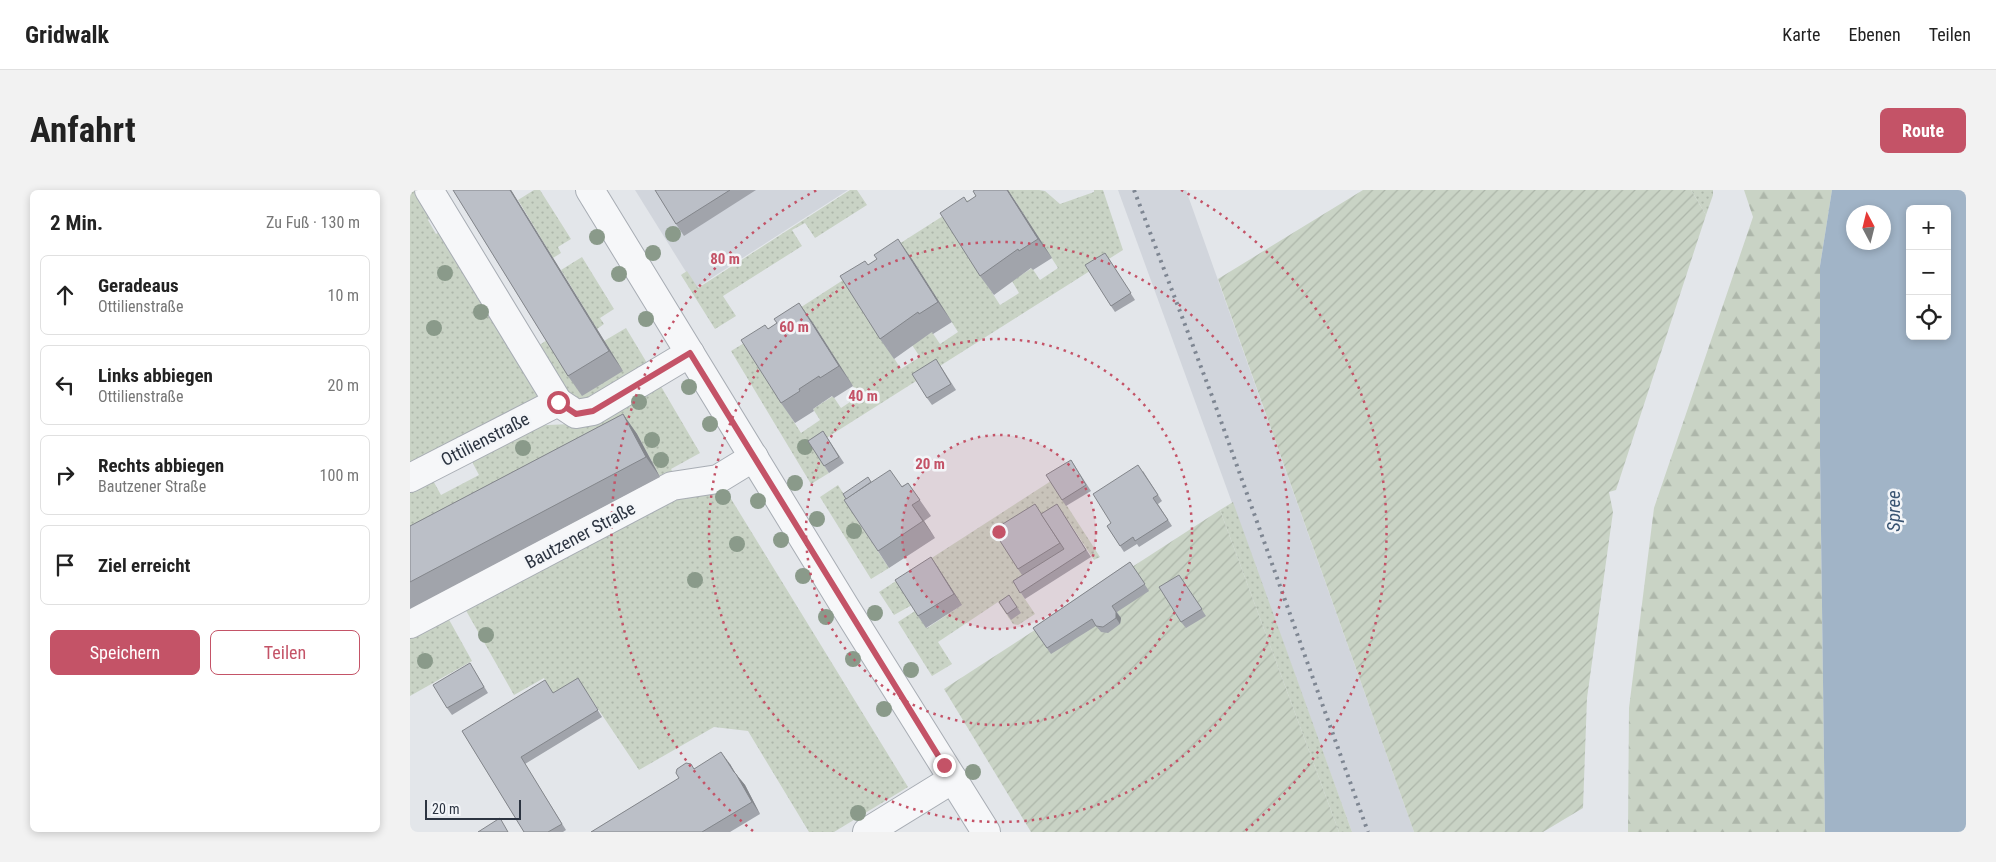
<!DOCTYPE html>
<html lang="de">
<head>
<meta charset="utf-8">
<style>
	body { margin:0; font-family:"Roboto Condensed",sans-serif; background:#f2f2f2; color:#222 }
	.controls { position:absolute; right:15px; top:15px; display:grid; overflow:hidden; border-radius:8px; box-shadow:0 2px 8px #0003 }
	.controls button { width:45px; height:45px; display:grid; place-items:center; padding:0; border:0; border-bottom:1px solid #e0e0e0; background:#fff; color:#222; font:25px sans-serif }
	.compass { position:absolute; left:1436px; top:15px; width:45px; height:45px; border-radius:50%; background:#fff; box-shadow:0 2px 8px #0003; rotate:353deg }
	.scale { position:absolute; left:15px; bottom:12px; width:96px; box-sizing:border-box; padding-left:5px; border:2px solid #2c3441; border-top:0; font-size:14px; line-height:18px; white-space:nowrap; color:#2c3441; -webkit-text-stroke:4px #f3f5f8; paint-order:stroke }
	.stop { position:absolute; width:15px; height:15px; margin:-11px; border:4px solid #c45367; border-radius:50%; background:#fff }
	.stop.end { background:#c45367; border-color:#fff; box-shadow:0 1px 5px #0008 }
	.list { margin:0; padding:0; list-style:none }
	h2 { display:flex; justify-content:space-between; align-items:center; height:65px; margin:0; padding:0 20px; font-size:21px }
	h2 small { font-size:16px; font-weight:400; color:#767676 }
	.list li { display:grid; grid-template-columns:32px 1fr auto; gap:15px; align-items:center; box-sizing:border-box; height:80px; margin:0 10px 10px; padding:0 10px; border:1px solid #e0e0e0; border-radius:8px }
	.list b { display:block; font-size:19px; white-space:nowrap }
	.list p { margin:0; font-size:16px; white-space:nowrap; color:#767676 }
	.list em { font-size:16px; font-style:normal; color:#767676 }
	.actions { display:flex; gap:10px; padding:15px 20px }
	.actions a { flex:1; padding:11px 0; border:1px solid #c45367; border-radius:8px; text-align:center; font-size:18px; color:#c45367 }
	.actions .main { background:#c45367; color:#fff }
	.icon { flex:none; width:28px; height:28px; fill:none; stroke:currentColor; stroke-width:2; stroke-linecap:round; stroke-linejoin:round }
	.map { position:relative; flex:none; width:1556px; height:642px; overflow:hidden; border-radius:8px }
	header { display:flex; align-items:center; gap:30px; box-sizing:border-box; height:70px; padding:0 25px; background:#fff; border-bottom:1px solid #e0e0e0 }
	header strong { font-size:24px }
	nav { display:flex; gap:28px; margin-inline-start:auto; font-size:18px }
	.intro { display:flex; align-items:center; justify-content:space-between; box-sizing:border-box; height:120px; padding:0 30px }
	h1 { margin:0; font-size:35px }
	.button { padding:12px 22px; border-radius:8px; background:#c45367; color:#fff; font-size:18px; font-weight:700 }
	main { display:flex; gap:30px; padding:0 30px }
	aside { flex:1; background:#fff; border-radius:8px; box-shadow:0 2px 8px #0003 }
	.map>svg:first-child { display:block }
	.built { fill:#d1d5dc }
	.grass { fill:url(#grass-dots) }
	.forest { fill:url(#forest-firs) }
	.garden { fill:url(#garden-furrows) }
	.water { fill:#a1b4c7; fill-rule:evenodd }
	.lines { fill:none; stroke-linecap:round; stroke-linejoin:round }
	.minor-casing { stroke:#a8adb4; stroke-width:30 }
	.minor { stroke:#f6f7f9; stroke-width:28 }
	.rail { stroke:#7e8692; stroke-width:4; stroke-dasharray:2.5 5; stroke-linecap:butt }
	.tree { fill:#8a9a8a }
	.wall { fill:#a1a4ab }
	.shaded-wall { fill:#83868b }
	.building { fill:#bbbfc7; stroke:#83868b }
	.route { stroke:#c45367; stroke-width:6 }
	.ring { fill:none; stroke:#c45367; stroke-width:2.5; stroke-dasharray:2.5 5 }
	.labels { text-anchor:middle; dominant-baseline:central; stroke-width:5; stroke-linejoin:round; paint-order:stroke }
	.street-label { font-size:18px; fill:#2c3441; stroke:#f3f5f8 }
	.water-label { font-size:19px; font-style:italic; fill:#395472; stroke:#f3f5f8 }
	.centre { fill:#c45367; stroke:#f3f5f8; stroke-width:2.5 }
	.ring-label { font-size:15px; text-anchor:middle; font-weight:bold; fill:#c45367; stroke:#f3f5f8; stroke-width:5; stroke-linejoin:round; paint-order:stroke }
</style>
</head>
<body>
<header>
<strong>Gridwalk</strong>
<nav><a>Karte</a><a>Ebenen</a><a>Teilen</a></nav>
</header>
<div class="intro"><h1>Anfahrt</h1><a class="button">Route</a></div>
<main>
<aside>
<h2>2 Min.<small>Zu Fuß · 130 m</small></h2>
<ul class="list">
<li><svg class="icon" aria-label="ahead" viewBox="0 0 24 24"><path d="M12 20V5M6 11l6-6 6 6"/></svg><div><b>Geradeaus</b><p>Ottilienstraße</p></div><em>10 m</em></li>
<li><svg class="icon" aria-label="left" viewBox="0 0 24 24"><path d="M17 20v-9H6M10 6l-5 5 5 5"/></svg><div><b>Links abbiegen</b><p>Ottilienstraße</p></div><em>20 m</em></li>
<li><svg class="icon" aria-label="right" viewBox="0 0 24 24"><path d="M7 20v-9h11M14 6l5 5-5 5"/></svg><div><b>Rechts abbiegen</b><p>Bautzener Straße</p></div><em>100 m</em></li>
<li><svg class="icon" aria-label="arrive" viewBox="0 0 24 24"><path d="M6 21V4h12l-3 4 3 4H6"/></svg><div><b>Ziel erreicht</b></div></li>
</ul>
<div class="actions"><a class="main">Speichern</a><a>Teilen</a></div>
</aside>
<div class="map">
<svg width="1556" height="642" viewBox="0 0 1556 642">
	<defs>
		<pattern id="grass-dots" width="8" height="8" patternUnits="userSpaceOnUse" patternTransform="scale(1.25)"><rect width="8" height="8" fill="#c9d3c5"/><path d="M2 2h.1M6 6h.1" fill="none" stroke="#adb6aa" stroke-width="1.8" stroke-linecap="round"/></pattern>
		<pattern id="forest-firs" width="22" height="20" patternUnits="userSpaceOnUse" patternTransform="scale(1.25)"><rect width="22" height="20" fill="#c9d3c5"/><path d="M5 1l3.5 6h-7zM16 11l3.5 6h-7z" fill="#adb6aa"/></pattern>
		<pattern id="garden-furrows" width="10" height="10" patternUnits="userSpaceOnUse" patternTransform="scale(1.25)"><rect width="10" height="10" fill="#c9d3c5"/><path d="M-1 1l2-2M0 10L10 0M9 11l2-2" fill="none" stroke="#adb6aa"/></pattern>
	</defs>
	<rect width="100%" height="100%" fill="#e3e6ea"/>
	<g class="built">
		<path d="M225 0H438L286 98Z"/>
		<path d="M708 0H776L1004 642H942Z"/>
	</g>
	<g class="grass">
		<path d="M0 0H11L26 25 18 30 26 44 34 39 129 197 127 211 0 278Z"/>
		<path d="M124 0H130L161 49 148 57 151 63 143 68 108 10Z"/>
		<path d="M440 0H447L457 15 405 48 395 33 382 40 392 56 313 106 326 126 305 139 271 85 277 81 288 98Z"/>
		<path d="M573 0H629L635 1 650 14 684 2V0H693L713 60 402 257 419 283 401 294 321 161 359 138 369 154 345 170 391 243 410 230 403 219 423 206 431 218 449 206 403 133 368 132 458 74 469 91 444 106 491 179 510 167 502 155 522 142 530 154 548 142 502 69 467 68 558 10 568 27 544 43 590 115 609 103 602 91 622 78 630 90 648 78 602 6Z"/>
		<path d="M1281 0H1303V5L1296 25Z"/>
		<path d="M172 67 204 119 190 128 194 134 187 139 151 80Z"/>
		<path d="M216 138 240 178 182 213 157 209 125 158 137 150 194 151Z"/>
		<path d="M249 193 290 263 261 279 265 287H250L227 244 0 363V296L20 285 31 305 69 285 59 266 116 236 161 234Z"/>
		<path d="M641 291 690 367 684 370 651 320 617 391 607 397 625 424 608 435 603 434 588 412 528 452 542 474 522 486 488 432 505 421 517 438 552 415H502L484 425 469 402Z"/>
		<path d="M428 295 447 325 445 327 479 378 461 389 410 307Z"/>
		<path d="M315 299 498 597 424 642H399L338 541 304 537 229 580 172 495 147 510 134 488 104 505 54 417 261 307Z"/>
		<path d="M823 312 942 642H929L810 320Z"/>
		<path d="M37 426 62 471 0 506V446Z"/>
	</g>
	<path class="forest" d="M1334 0H1422L1410 76V265L1415 642H1218L1219 518 1244 318 1343 27Z"/>
	<g class="garden">
		<path d="M953 0H1281L1296 25 1206 300 1199 302 1203 322 1177 508 1173 618 1133 642H1004L808 89Z"/>
		<path d="M810 320 929 642H621L534 499Z"/>
	</g>
	<path class="water" d="M1422 0H1556V642H1415L1410 265V76ZM1500 19H1537V146H1500ZM1444 22H1474V52H1444Z"/>
	<g class="lines">
		<g class="minor-casing">
			<g id="minor">
				<path d="M19 0 148 212"/>
				<path d="M180 0 434 415 576 642"/>
				<path d="M0 288 148 212 166 224 183 221 280 163"/>
				<path d="M0 434 262 296 308 289 344 267"/>
				<path d="M457 642 543 589"/>
			</g>
		</g>
		<use href="#minor" class="minor"/>
		<path class="rail" d="M724 0 802 206 958 642"/>
	</g>
	<g class="tree">
		<circle cx="263" cy="44" r="8"/>
		<circle cx="187" cy="47" r="8"/>
		<circle cx="243" cy="63" r="8"/>
		<circle cx="35" cy="83" r="8"/>
		<circle cx="209" cy="84" r="8"/>
		<circle cx="71" cy="122" r="8"/>
		<circle cx="236" cy="129" r="8"/>
		<circle cx="24" cy="138" r="8"/>
		<circle cx="279" cy="197" r="8"/>
		<circle cx="229" cy="212" r="8"/>
		<circle cx="300" cy="234" r="8"/>
		<circle cx="242" cy="250" r="8"/>
		<circle cx="395" cy="257" r="8"/>
		<circle cx="113" cy="258" r="8"/>
		<circle cx="251" cy="270" r="8"/>
		<circle cx="385" cy="293" r="8"/>
		<circle cx="313" cy="307" r="8"/>
		<circle cx="348" cy="311" r="8"/>
		<circle cx="407" cy="329" r="8"/>
		<circle cx="444" cy="341" r="8"/>
		<circle cx="371" cy="350" r="8"/>
		<circle cx="327" cy="354" r="8"/>
		<circle cx="393" cy="386" r="8"/>
		<circle cx="285" cy="390" r="8"/>
		<circle cx="465" cy="423" r="8"/>
		<circle cx="416" cy="427" r="8"/>
		<circle cx="76" cy="445" r="8"/>
		<circle cx="443" cy="469" r="8"/>
		<circle cx="15" cy="471" r="8"/>
		<circle cx="501" cy="480" r="8"/>
		<circle cx="474" cy="519" r="8"/>
		<circle cx="563" cy="582" r="8"/>
		<circle cx="448" cy="623" r="8"/>
	</g>
	<g class="wall">
		<path d="M43 0H101L213 181 172 206 158 186Z"/>
		<path d="M245 0H346L274 46 266 34Z"/>
		<path d="M565 0H598L642 68 623 80 621 78 584 105 570 86 557 12 566 6Z"/>
		<path d="M502 69 542 132 523 144 522 142 484 169 470 149 458 75Z"/>
		<path d="M699 69 725 110 705 122 701 116Z"/>
		<path d="M389 113 403 133 443 196 424 208 422 206 403 219 404 221 385 233 371 213 358 139 367 133Z"/>
		<path d="M530 175 546 200 522 215 517 208Z"/>
		<path d="M213 224 227 244 250 287 0 419V336Z"/>
		<path d="M413 241 434 273 419 283 398 251Z"/>
		<path d="M661 270 681 301 656 316 652 310Z"/>
		<path d="M733 281 752 311 748 314 762 336 729 357 727 354 714 362 697 336 701 333Z"/>
		<path d="M461 292 492 296 498 293 521 326 514 331 525 348 479 378 468 361 436 309Z"/>
		<path d="M651 320 681 367 615 409 603 391 612 385 608 379 632 324Z"/>
		<path d="M521 367 552 415 516 438 508 426Z"/>
		<path d="M720 372 739 401 707 422 711 428 710 434 698 443 691 442 686 436 641 464 623 438Z"/>
		<path d="M769 385 796 426 776 438 771 432Z"/>
		<path d="M599 405 611 423 601 430 589 412Z"/>
		<path d="M64 480 78 503 42 525 37 518Z"/>
		<path d="M172 495 192 527 115 574 156 640 153 642H114L52 541 143 503Z"/>
		<path d="M320 574 325 583 335 595 350 624 320 642H181L284 579Z"/>
	</g>
	<g class="shaded-wall">
		<path d="M100 0H101L213 181 199 161Z"/>
		<path d="M597 0H598L642 68 628 49Z"/>
		<path d="M488 49 502 69 542 132 528 112Z"/>
		<path d="M389 113 403 133 443 196 429 176Z"/>
		<path d="M213 224 227 244 250 287 236 267Z"/>
		<path d="M502 315 514 331 525 348 513 331Z"/>
		<path d="M521 367 529 379 552 415 544 404Z"/>
		<path d="M706 422 711 428 710 434 706 428Z"/>
		<path d="M311 562 320 574 332 594 324 582Z"/>
		<path d="M326 584 335 595 350 624 342 612Z"/>
	</g>
	<g class="building">
		<path d="M43 0H100L199 161 158 186Z"/>
		<path d="M245 0H320L266 34Z"/>
		<path d="M565 0H597L628 49 609 61 608 59 570 86 530 23 554 7 557 12 566 6 563 1Z"/>
		<path d="M488 49 528 112 509 124 508 122 470 149 430 86 455 71 458 75 467 69 464 65Z"/>
		<path d="M695 63 721 103 701 116 675 75Z"/>
		<path d="M389 113 429 176 410 188 409 186 389 199 390 201 371 213 331 150 355 135 358 139 367 133 364 129Z"/>
		<path d="M526 169 541 194 517 208 502 184Z"/>
		<path d="M213 224 236 267 0 392V336Z"/>
		<path d="M413 241 429 267 414 276 398 251Z"/>
		<path d="M661 270 676 295 652 310 636 285Z"/>
		<path d="M728 275 748 305 743 308 758 330 725 351 723 347 710 356 697 336 701 333 683 304Z"/>
		<path d="M480 280 492 297 498 293 510 310 502 315 513 331 468 361 434 310Z"/>
		<path d="M458 287 461 292 436 309 433 304Z"/>
		<path d="M625 314 650 353 608 379 583 340Z"/>
		<path d="M647 314 676 360 610 403 603 391 654 359 631 324Z"/>
		<path d="M521 367 544 404 508 426 485 390Z"/>
		<path d="M720 372 735 394 702 416 706 422V428L693 437 686 436 682 429 637 458 623 438Z"/>
		<path d="M769 385 792 419 771 432 749 397Z"/>
		<path d="M599 405 607 417 597 424 589 412Z"/>
		<path d="M60 473 74 497 37 518 23 495Z"/>
		<path d="M168 488 188 520 111 567 152 634 138 642H114L52 541 135 490 143 503Z"/>
		<path d="M311 562 324 582 326 584 342 612 292 642H181L269 588 266 583 267 579 276 573 281 574 284 579Z"/>
		<path d="M90 628 98 642H68Z"/>
	</g>
	<g class="lines">
		<path class="route" d="M148 212 166 224 183 221 280 163 534 575"/>
	</g>
	<circle cx="589" cy="342" r="97" fill="#c45367" fill-opacity=".12"/>
	<g class="ring">
		<circle cx="589" cy="342" r="97"/>
		<circle cx="589" cy="342" r="193"/>
		<circle cx="589" cy="342" r="290"/>
		<path d="M343 641A387 387 0 0 1 407 0M771 0A387 387 0 0 1 835 641"/>
	</g>
	<g class="labels">
		<g class="street-label">
			<text transform="translate(75 249) rotate(-27)">Ottilienstraße</text>
			<text transform="translate(170 345) rotate(-28)">Bautzener Straße</text>
		</g>
		<g class="water-label">
			<text transform="translate(1483 321) rotate(-90)">Spree</text>
		</g>
	</g>
	<circle cx="589" cy="342" r="8" class="centre"/>
	<g class="ring-label">
		<text x="315" y="74">80 m</text>
		<text x="384" y="142">60 m</text>
		<text x="453" y="211">40 m</text>
		<text x="520" y="279">20 m</text>
	</g>
</svg>
<div class="controls">
<button>+</button>
<button>−</button>
<button><svg class="icon" aria-label="locate" viewBox="0 0 24 24"><circle cx="12" cy="12" r="6"/><path d="M12 2v4M12 18v4M2 12h4M18 12h4"/></svg></button>
</div>
<svg class="compass" viewBox="-18 -18 36 36"><path d="M0-13l5 13h-10z" fill="#e53935"/><path d="M0 13l5-13h-10z" fill="#767676"/></svg>
<div class="scale">20 m</div>
<div class="stop" style="left:148px;top:212px"></div>
<div class="stop end" style="left:534px;top:575px"></div>
</div>
</main>
</body>
</html>
